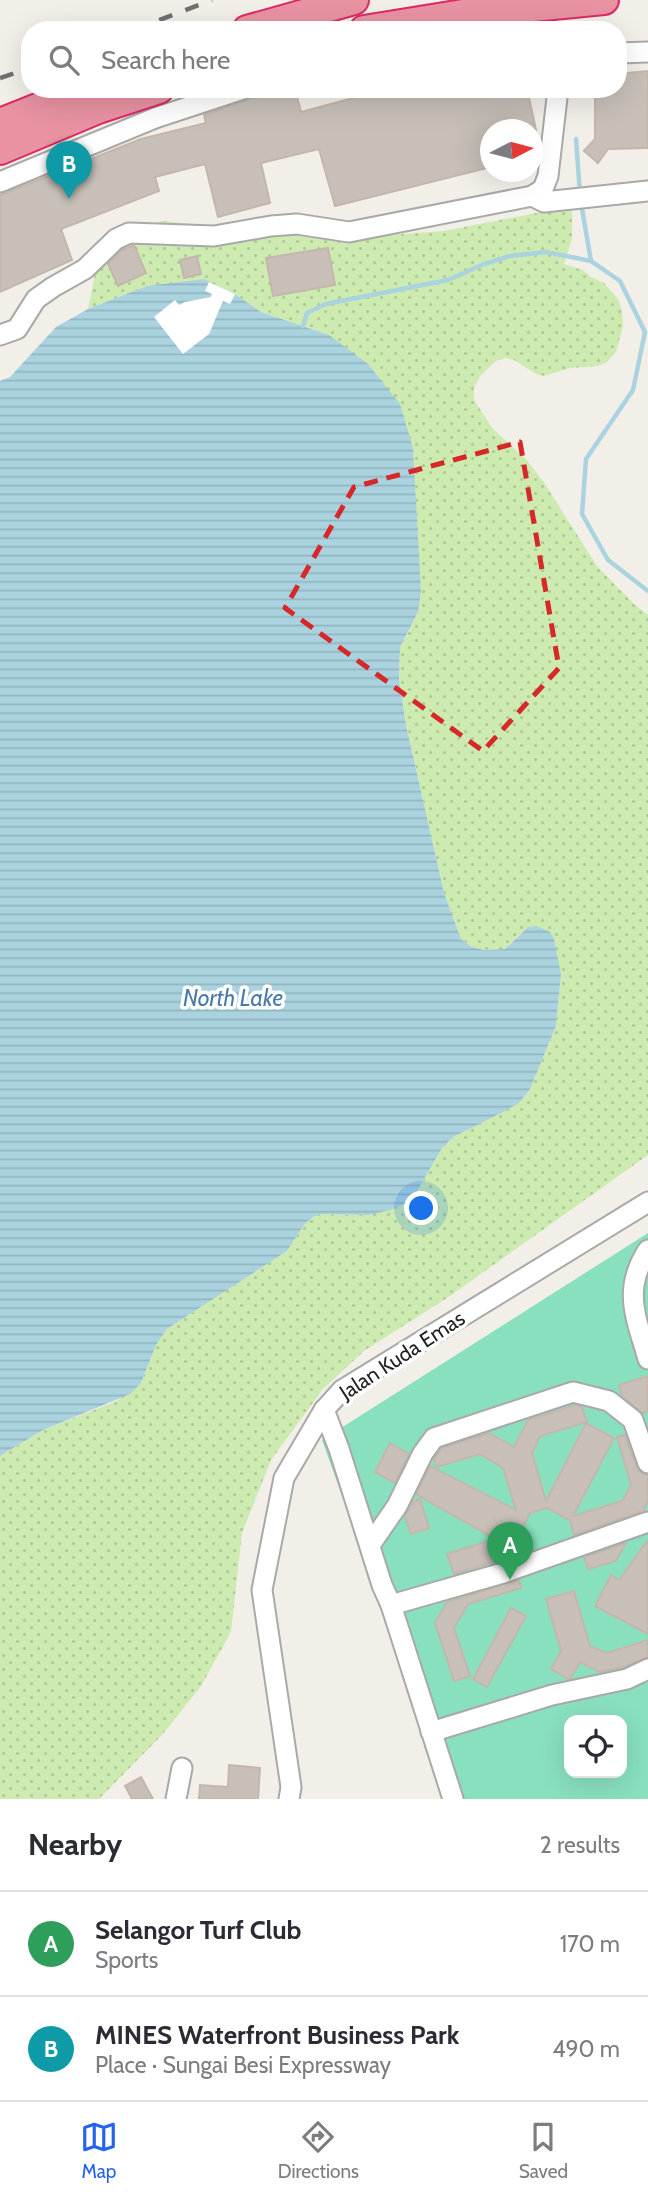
<!DOCTYPE html>
<html lang="en">
<head>
<meta charset="utf-8">
<style>
	body { margin:0; font-family:Cabin,sans-serif; background:#f7f7f7; color:#2b2b33 }
	.controls { position:absolute; right:21px; bottom:21px; display:grid; overflow:hidden; border-radius:14px; box-shadow:0 7px 28px #0002 }
	.controls button { width:63px; height:63px; display:grid; place-items:center; padding:0; border:0; border-bottom:2px solid #e1e1e2; background:#fff; color:#2b2b33; font:35px sans-serif }
	.compass { position:absolute; left:480px; top:119px; width:63px; height:63px; border-radius:50%; background:#fff; box-shadow:0 7px 28px #0002; rotate:84deg }
	.you { position:absolute; left:422px; top:1209px; width:24px; height:24px; margin:-18px; border:5px solid #fff; border-radius:50%; background:#1a73e8; box-shadow:0 0 0 10px #1a73e833 }
	.badge { display:grid; place-items:center; width:46px; height:46px; border-radius:50%; background:#2563eb; color:#fff; font-size:23px; font-weight:700 }
	.pin { position:absolute; translate:-50% -58px; filter:drop-shadow(0 2px 4px #0008) }
	.pin::after { content:''; position:absolute; top:37px; width:24px; height:21px; background:inherit; clip-path:polygon(0 0,100% 0,50% 100%) }
	.list { margin:0; padding:0; list-style:none }
	h2 { display:flex; justify-content:space-between; align-items:center; height:91px; margin:0; padding:0 28px; font-size:30px }
	h2 small { font-size:23px; font-weight:400; color:#7c7c81 }
	.list li { display:grid; grid-template-columns:46px 1fr auto; gap:21px; align-items:center; box-sizing:border-box; height:105px; padding:0 28px; border-top:2px solid #e1e1e2 }
	.list b { display:block; font-size:26px; white-space:nowrap }
	.list p { margin:0; font-size:23px; white-space:nowrap; color:#7c7c81 }
	.list em { font-size:23px; font-style:normal; color:#7c7c81 }
	.icon { flex:none; width:38px; height:38px; fill:none; stroke:currentColor; stroke-width:2; stroke-linecap:round; stroke-linejoin:round }
	.map { position:relative; flex:none; width:648px; height:1799px; overflow:hidden }
	.search { position:absolute; background:#fff; box-shadow:0 7px 28px #0002; left:21px; right:21px; top:21px; height:77px; display:flex; align-items:center; gap:18px; box-sizing:border-box; padding:0 24px; border-radius:28px; color:#7c7c81; font-size:26px }
	.sheet { height:301px; background:#fff }
	nav { display:flex; justify-content:space-around; align-items:center; box-sizing:border-box; height:98px; border-top:2px solid #e1e1e2; background:#fff; font-size:19px; color:#7c7c81 }
	nav a { display:grid; justify-items:center; gap:4px }
	nav .on { color:#2563eb }
	.map>svg:first-child { display:block }
	.grass { fill:url(#grass-dots) }
	.pitch { fill:#88e0be; fill-rule:evenodd }
	.water { fill:url(#water-rules) }
	.pier { fill:#fff }
	.lines { fill:none; stroke-linecap:round; stroke-linejoin:round }
	.stream { stroke:#aad3df; stroke-width:4.5 }
	.building { fill:#c7bfb8; stroke:#c4b6ab; stroke-width:2 }
	.minor-casing { stroke:#a9a9a9; stroke-width:23 }
	.highway-casing { stroke:#dc2a67; stroke-width:32 }
	.minor { stroke:#fff; stroke-width:19 }
	.highway { stroke:#e892a2; stroke-width:28 }
	.rail { stroke:#707070; stroke-width:4.5; stroke-dasharray:14 14; stroke-linecap:butt }
	.marked { fill:none; stroke:#d62828; stroke-width:5; stroke-dasharray:14 9; stroke-linejoin:round }
	.labels { text-anchor:middle; dominant-baseline:central; stroke-width:7; stroke-linejoin:round; paint-order:stroke }
	.street-label { font-size:21px; fill:#222; stroke:#fff }
	.water-label { font-size:23px; font-style:italic; fill:#4a7aab; stroke:#fff }
</style>
</head>
<body>
<div class="map">
<svg width="648" height="1799" viewBox="0 0 648 1799">
	<defs>
		<pattern id="grass-dots" width="8" height="8" patternUnits="userSpaceOnUse" patternTransform="scale(1.75)"><rect width="8" height="8" fill="#cdebb0"/><path d="M2 2h.1M6 6h.1" fill="none" stroke="#b0c997" stroke-width="1.8" stroke-linecap="round"/></pattern>
		<pattern id="water-rules" width="6" height="5" patternUnits="userSpaceOnUse" patternTransform="scale(1.75)"><rect width="6" height="5" fill="#aad3df"/><path d="M0 2.5h6" fill="none" stroke="#92b5bf"/></pattern>
	</defs>
	<rect width="100%" height="100%" fill="#f2efe9"/>
	<path class="grass" d="M572 206V239L564 264 583 270 591 277 604 283 618 299 622 311 623 326 616 352 607 362 598 366 570 368 544 376 536 374 514 360 505 358 496 361 480 376 474 388V400L493 429 526 459 543 481 597 566 634 604 648 615V1155L447 1298 364 1351 323 1389 271 1460 242 1533 231 1632 201 1686 163 1734 99 1799H0V1456L43 1430 117 1401 141 1383 156 1345 167 1329 287 1251 304 1225 313 1217 320 1214 369 1215 406 1203 416 1193 442 1148 453 1137 519 1103 530 1089 556 1026 561 974 523 931 505 949 484 950 472 947 461 939 444 893 406 725 399 679 400 647 418 612 329 335 261 312 235 294 147 286 88 309 98 259 135 228 162 221 347 238 444 231Z"/>
	<path class="pitch" d="M648 1233V1799H450L322 1440ZM569 1720H622V1773H569Z"/>
	<path class="water" d="M204 279 235 294 261 312 329 335 368 364 400 404 413 448 421 591 418 612 400 647 399 679 406 725 444 893 461 939 472 947 484 950 505 949 528 927 536 926 550 932 554 939 561 974 556 1026 530 1089 519 1103 505 1111 453 1137 442 1148 416 1193 406 1203 390 1210 369 1215 320 1214 313 1217 304 1225 287 1251 167 1329 156 1345 141 1383 130 1394 43 1430 0 1456V381L10 377 56 327 88 309 147 286Z"/>
	<path class="pier" d="M209 282 235 294 230 304 223 301 209 334 183 354 154 317 175 300 179 305 185 302 211 297 212 294 205 291Z"/>
	<g class="lines">
		<g class="stream">
			<path d="M576 139 580 194"/>
			<path d="M581 203 591 261"/>
			<path d="M303 326 307 313 326 304 448 280 484 264 510 256 546 252 591 261 620 281 645 332 633 390 586 459 582 514 608 560 648 591"/>
		</g>
	</g>
	<g class="building">
		<path d="M648 71V148L608 149 598 163 584 151 595 139V89H618V74Z"/>
		<path d="M287 89H295L301 112 387 89H527L536 130H491V167L335 206 319 149 261 163 270 203 218 217 205 164 155 177 159 191 61 229 72 260 0 292V195L141 139 206 123 204 115 250 99Z"/>
		<path d="M134 245 146 273 118 286 108 264 122 250Z"/>
		<path d="M328 248 335 285 273 296 266 258Z"/>
		<path d="M197 256 201 274 184 278 180 260Z"/>
		<path d="M648 1376V1411L642 1413 622 1396 619 1385Z"/>
		<path d="M576 1405 582 1407 587 1422 540 1436 532 1453 546 1501 586 1423 614 1438 573 1516 622 1501 631 1485 617 1437 625 1435 637 1468 641 1473 648 1475V1501L643 1511 574 1535 570 1520 547 1508 530 1513 512 1549 514 1556 454 1574 447 1554 495 1539 416 1494 430 1466 516 1510 503 1468 480 1454 436 1467 434 1459 442 1448 489 1433 514 1447 528 1420Z"/>
		<path d="M390 1443 409 1454 395 1483 375 1472Z"/>
		<path d="M420 1499 429 1528 411 1534 405 1516 413 1501Z"/>
		<path d="M648 1540V1634L595 1606 611 1575 619 1580Z"/>
		<path d="M626 1543 616 1561 588 1569 584 1557Z"/>
		<path d="M519 1580 521 1588 468 1604 454 1628 470 1676 454 1681 435 1623 447 1602Z"/>
		<path d="M574 1591 590 1646 607 1653 648 1640V1657L623 1667 599 1672 580 1662 570 1679H568L551 1669 561 1651 546 1599Z"/>
		<path d="M511 1608 526 1616 487 1687 473 1679Z"/>
		<path d="M229 1765 260 1768 258 1799H199L200 1785 228 1787Z"/>
		<path d="M141 1777 153 1799H132L125 1786Z"/>
	</g>
	<g class="lines">
		<g class="minor-casing">
			<g id="minor">
				<path d="M618 53 648 52"/>
				<path d="M0 182 155 118 243 89"/>
				<path d="M532 196 544 202 648 191"/>
				<path d="M0 335 17 329 36 299 53 287 85 269 116 239 129 233 214 236 271 226 297 224 349 232 532 196 543 189 548 176 558 89"/>
				<path d="M648 1250C622 1290 636 1317 648 1359"/>
				<path d="M324 1410 339 1449 382 1585 391 1605 503 1573 648 1522"/>
				<path d="M370 1545 397 1506 423 1453 434 1438 573 1392 609 1401 633 1420 648 1463"/>
				<path d="M391 1605 453 1799"/>
				<path d="M431 1732 552 1695 627 1679 648 1669"/>
				<path d="M176 1799 182 1768"/>
				<path d="M289 1799 291 1787 262 1590 284 1478 324 1410 342 1390 648 1202"/>
			</g>
		</g>
		<g class="highway-casing">
			<g id="highway">
				<path d="M247 30 354 0"/>
				<path d="M364 30 463 14 604 0"/>
				<path d="M0 123 85 89"/>
				<path d="M0 150 98 109 159 89"/>
			</g>
		</g>
		<use href="#minor" class="minor"/>
		<use href="#highway" class="highway"/>
		<g class="rail">
			<path d="M133 30 212 0"/>
			<path d="M0 78 30 68"/>
		</g>
	</g>
	<path class="marked" d="M520 442 559 668 483 751 285 608 354 487Z"/>
	<g class="labels">
		<g class="street-label">
			<text transform="translate(402 1355) rotate(-33)">Jalan Kuda Emas</text>
		</g>
		<g class="water-label">
			<text x="233" y="998">North Lake</text>
		</g>
	</g>
</svg>
<div class="controls">
<button><svg class="icon" aria-label="locate" viewBox="0 0 24 24"><circle cx="12" cy="12" r="6"/><path d="M12 2v4M12 18v4M2 12h4M18 12h4"/></svg></button>
</div>
<svg class="compass" viewBox="-18 -18 36 36"><path d="M0-13l5 13h-10z" fill="#e53935"/><path d="M0 13l5-13h-10z" fill="#7c7c81"/></svg>
<div class="you"></div>
<div class="pin badge" style="left:510px;top:1580px;background:#2e9e5b">A</div>
<div class="pin badge" style="left:69px;top:199px;background:#0f9aa8">B</div>
<div class="search"><svg class="icon" aria-label="search" viewBox="0 0 24 24"><circle cx="10" cy="10" r="6"/><path d="M15 15l6 6"/></svg>Search here</div>
</div>
<section class="sheet">
<h2>Nearby<small>2 results</small></h2>
<ul class="list">
<li><span class="badge" style="background:#2e9e5b">A</span><div><b>Selangor Turf Club</b><p>Sports</p></div><em>170 m</em></li>
<li><span class="badge" style="background:#0f9aa8">B</span><div><b>MINES Waterfront Business Park</b><p>Place · Sungai Besi Expressway</p></div><em>490 m</em></li>
</ul>
</section>
<nav>
<a class="on"><svg class="icon" aria-label="map" viewBox="0 0 24 24"><path d="M3 6l6-2 6 2 6-2v14l-6 2-6-2-6 2zM9 4v14M15 6v14"/></svg>Map</a>
<a><svg class="icon" aria-label="directions" viewBox="0 0 24 24"><path d="M12 3l9 9-9 9-9-9zM9 14v-3h6M13 9l2 2-2 2"/></svg>Directions</a>
<a><svg class="icon" aria-label="saved" viewBox="0 0 24 24"><path d="M7 4h10v16l-5-4-5 4z"/></svg>Saved</a>
</nav>
</body>
</html>
